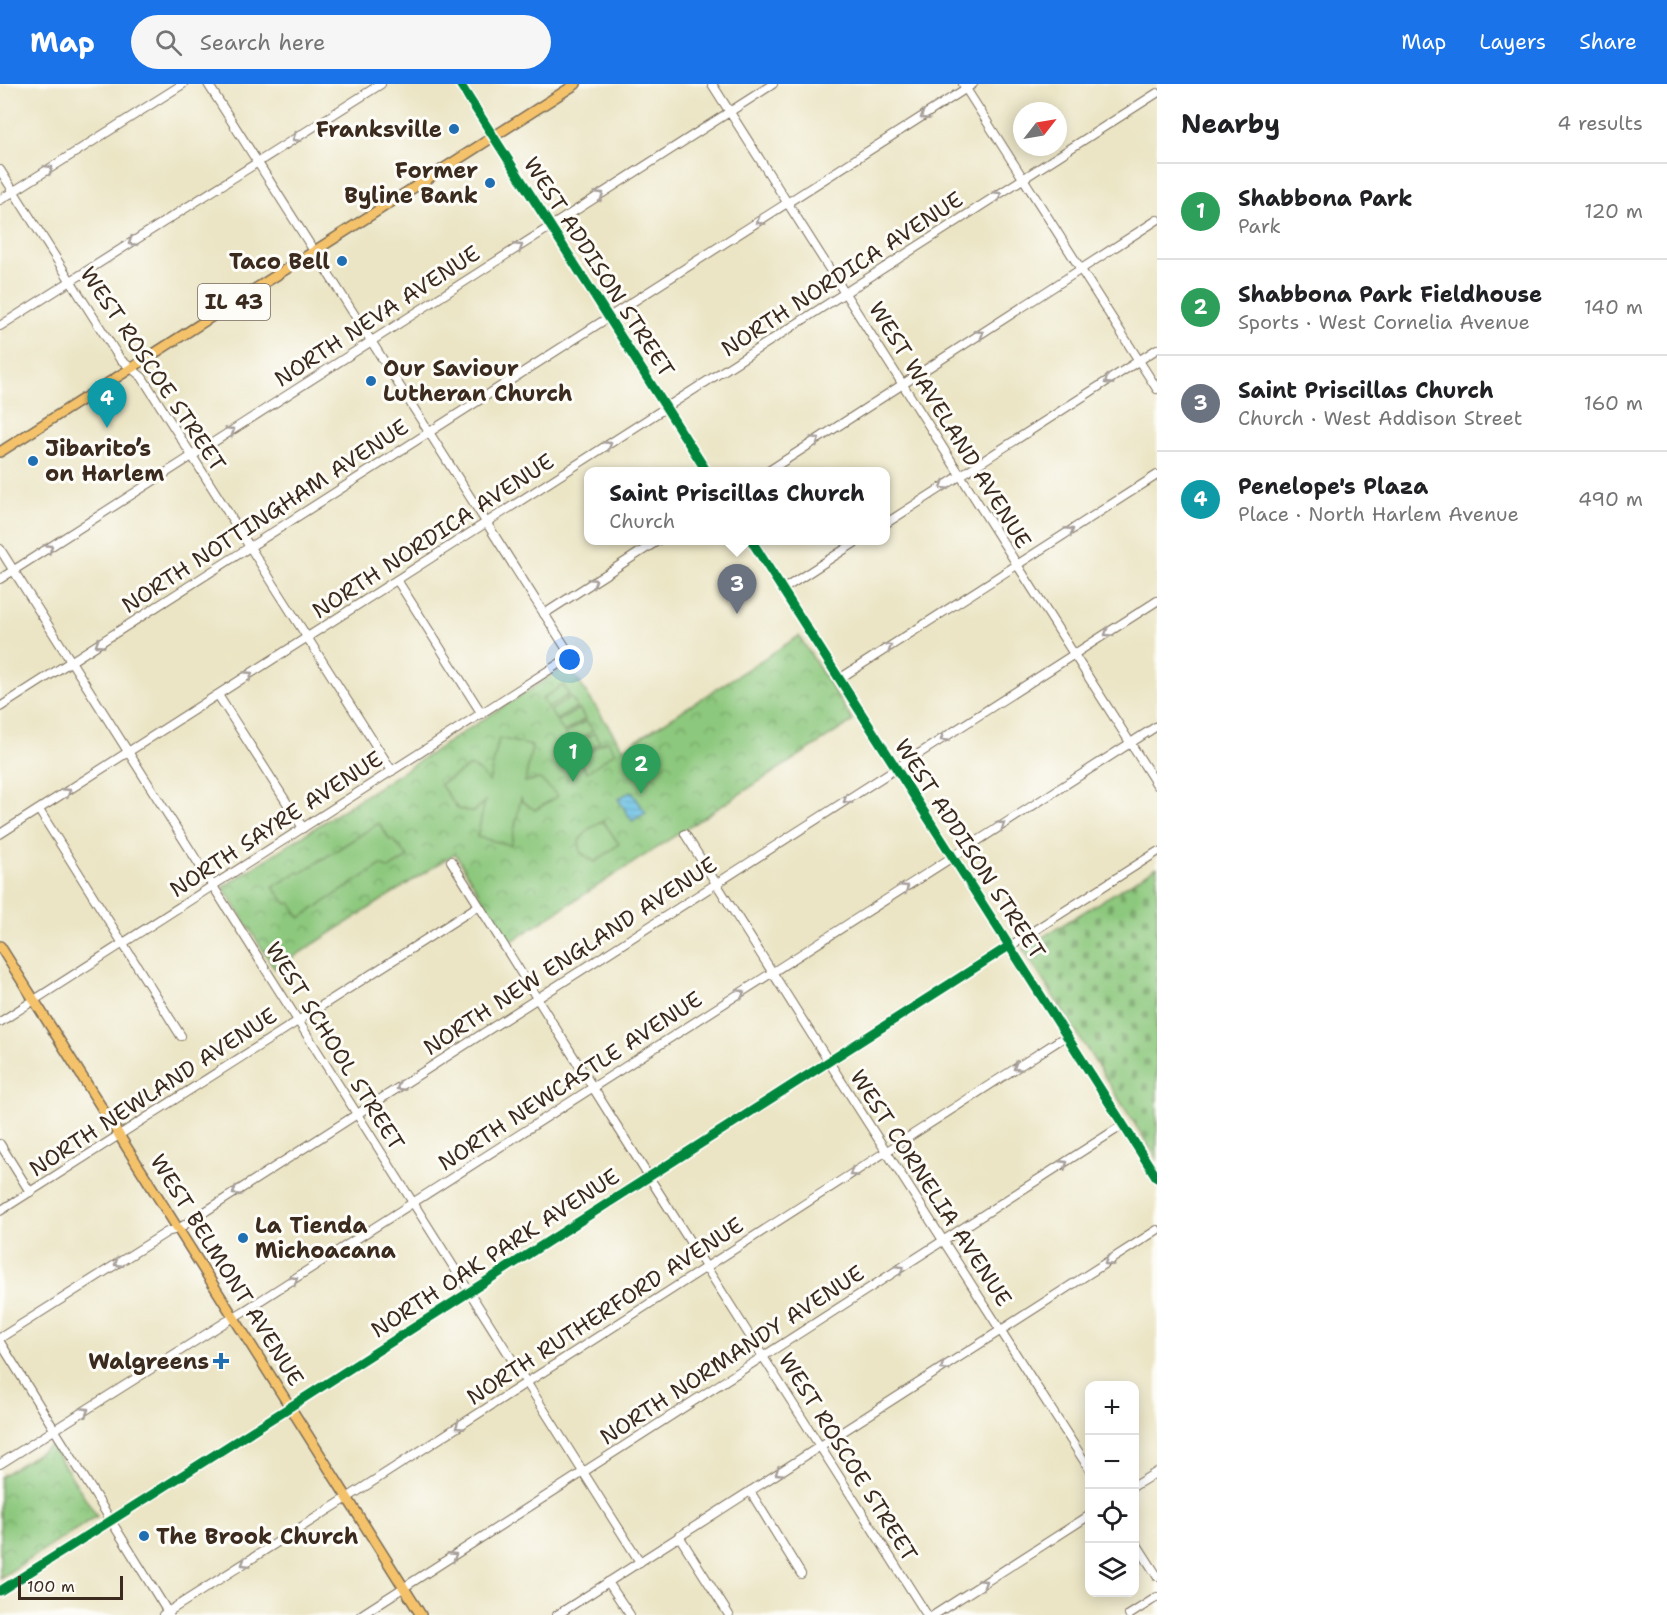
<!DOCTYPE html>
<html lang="en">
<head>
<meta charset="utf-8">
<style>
	body { margin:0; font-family:"Shantell Sans",sans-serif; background:#f6f6f6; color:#202124 }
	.controls { position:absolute; right:18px; bottom:18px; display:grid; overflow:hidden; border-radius:12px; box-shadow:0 3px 15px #0003 }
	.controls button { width:54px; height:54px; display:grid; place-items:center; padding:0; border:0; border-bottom:2px solid #e0e0e0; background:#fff; color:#202124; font:30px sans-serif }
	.compass { position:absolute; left:1013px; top:18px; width:54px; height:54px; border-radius:50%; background:#fff; box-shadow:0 3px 15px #0003; rotate:59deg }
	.scale { position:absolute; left:18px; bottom:15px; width:105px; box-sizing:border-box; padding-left:6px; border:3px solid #3b2a1e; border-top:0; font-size:16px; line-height:21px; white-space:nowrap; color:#3b2a1e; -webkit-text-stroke:4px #fdfcf7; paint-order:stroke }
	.you { position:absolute; left:570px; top:576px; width:21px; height:21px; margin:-15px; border:4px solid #fff; border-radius:50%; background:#1a73e8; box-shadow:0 0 0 9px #1a73e833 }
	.badge { display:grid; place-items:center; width:39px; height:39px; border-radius:50%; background:#1a73e8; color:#fff; font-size:20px; font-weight:700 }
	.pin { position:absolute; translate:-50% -50px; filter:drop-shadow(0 2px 3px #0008) }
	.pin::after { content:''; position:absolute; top:32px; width:21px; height:18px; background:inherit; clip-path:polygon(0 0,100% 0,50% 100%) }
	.popup { position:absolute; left:584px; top:383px; width:306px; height:78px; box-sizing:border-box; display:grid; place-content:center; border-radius:12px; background:#fff; filter:drop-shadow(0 2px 4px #0005); font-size:20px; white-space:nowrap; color:#757577 }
	.popup b { font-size:22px; color:#202124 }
	.popup::after { content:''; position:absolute; left:50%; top:100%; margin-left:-12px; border:12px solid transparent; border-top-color:#fff }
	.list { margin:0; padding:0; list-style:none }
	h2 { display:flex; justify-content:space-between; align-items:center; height:78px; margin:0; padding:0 24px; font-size:26px }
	h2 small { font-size:20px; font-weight:400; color:#757577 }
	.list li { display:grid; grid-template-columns:39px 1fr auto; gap:18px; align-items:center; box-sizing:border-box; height:96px; padding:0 24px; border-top:2px solid #e0e0e0 }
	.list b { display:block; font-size:22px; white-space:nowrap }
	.list p { margin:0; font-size:20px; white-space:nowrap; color:#757577 }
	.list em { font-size:20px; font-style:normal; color:#757577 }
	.icon { flex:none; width:33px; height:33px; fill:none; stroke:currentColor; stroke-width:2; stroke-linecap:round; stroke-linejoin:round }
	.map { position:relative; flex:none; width:1157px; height:1531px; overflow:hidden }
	header { display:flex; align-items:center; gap:36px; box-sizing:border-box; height:84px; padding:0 30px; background:#1a73e8; color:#fff }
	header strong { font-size:28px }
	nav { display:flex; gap:33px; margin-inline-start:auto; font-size:21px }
	.search { width:420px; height:54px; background:#f6f6f6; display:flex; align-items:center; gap:15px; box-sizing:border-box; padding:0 21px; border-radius:33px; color:#757577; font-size:22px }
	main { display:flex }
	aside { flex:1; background:#fff }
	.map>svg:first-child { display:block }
	.cemetery { fill:url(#cemetery-stones); stroke:#64794e; stroke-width:1.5 }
	.park { fill:url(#park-crowns); stroke:#64794e; stroke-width:1.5 }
	.pitch { fill:#8cc87d; stroke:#64794e; stroke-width:1.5 }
	.water { fill:url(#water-rules); stroke:#527682; stroke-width:1.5 }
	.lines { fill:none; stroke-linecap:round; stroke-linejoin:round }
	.minor-casing { stroke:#796b58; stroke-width:10 }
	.major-casing { stroke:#796b58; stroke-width:12 }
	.minor { stroke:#fff; stroke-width:8 }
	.major { stroke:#f4c26a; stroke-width:9 }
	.cycleway-casing { stroke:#fdfcf7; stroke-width:13 }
	.cycleway { stroke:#00873e; stroke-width:9 }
	.oneway { stroke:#a79f9a }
	.poi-dot { fill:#1f6fb2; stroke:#fdfcf7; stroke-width:2 }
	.labels { text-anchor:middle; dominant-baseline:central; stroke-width:6; stroke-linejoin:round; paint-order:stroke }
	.shield { fill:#fdfcf7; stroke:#75695f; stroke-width:1.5 }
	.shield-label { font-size:21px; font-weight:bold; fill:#3b2a1e }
	.poi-label { font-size:22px; font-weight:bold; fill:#3b2a1e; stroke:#fdfcf7; text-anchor:end }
	.street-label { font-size:22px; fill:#3b2a1e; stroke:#fdfcf7 }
</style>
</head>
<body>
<header>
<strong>Map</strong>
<div class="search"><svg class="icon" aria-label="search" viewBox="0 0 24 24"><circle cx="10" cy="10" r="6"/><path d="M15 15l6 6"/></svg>Search here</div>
<nav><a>Map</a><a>Layers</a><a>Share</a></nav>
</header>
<main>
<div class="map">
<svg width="1157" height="1531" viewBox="0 0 1157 1531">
	<defs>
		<pattern id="cemetery-stones" width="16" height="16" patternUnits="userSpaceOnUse" patternTransform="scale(1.5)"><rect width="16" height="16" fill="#8cc87d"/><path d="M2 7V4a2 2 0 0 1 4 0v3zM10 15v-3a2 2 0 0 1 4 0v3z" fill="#74a366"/></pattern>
		<pattern id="park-crowns" width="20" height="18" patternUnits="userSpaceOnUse" patternTransform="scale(1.5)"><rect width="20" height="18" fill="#8cc87d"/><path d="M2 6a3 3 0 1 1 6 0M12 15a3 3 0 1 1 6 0" fill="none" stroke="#74a366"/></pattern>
		<pattern id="water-rules" width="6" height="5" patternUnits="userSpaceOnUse" patternTransform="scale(1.5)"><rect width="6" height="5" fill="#68c1e6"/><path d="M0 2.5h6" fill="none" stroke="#579dba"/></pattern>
	</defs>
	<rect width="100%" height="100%" fill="#fdfcf7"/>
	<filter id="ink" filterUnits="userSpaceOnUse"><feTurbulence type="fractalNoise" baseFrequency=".0167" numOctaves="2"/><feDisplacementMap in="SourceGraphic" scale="12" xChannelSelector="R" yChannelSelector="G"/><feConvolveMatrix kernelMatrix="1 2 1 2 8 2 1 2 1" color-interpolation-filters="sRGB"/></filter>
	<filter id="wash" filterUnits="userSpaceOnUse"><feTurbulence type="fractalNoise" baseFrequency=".008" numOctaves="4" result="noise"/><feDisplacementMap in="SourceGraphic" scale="24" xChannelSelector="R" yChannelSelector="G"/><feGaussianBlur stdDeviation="1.35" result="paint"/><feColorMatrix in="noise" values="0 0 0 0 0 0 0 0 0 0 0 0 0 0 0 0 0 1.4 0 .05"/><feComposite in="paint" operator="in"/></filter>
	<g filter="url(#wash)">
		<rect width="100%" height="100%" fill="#ebe5c5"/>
		<path class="cemetery" d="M1157 783V1075L1023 865Z"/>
		<g class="park">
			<path d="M799 552 853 637 509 859 455 769 275 885 223 803 568 581 620 660 624 664Z"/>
			<path d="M51 1361 97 1432 0 1494V1393Z"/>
		</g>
		<g class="pitch">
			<path d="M563 601 569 611 548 624 542 615Z"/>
			<path d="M571 613 577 623 556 636 550 627Z"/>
			<path d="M579 625 585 635 564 648 557 638Z"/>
			<path d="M586 637 593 646 572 660 565 650Z"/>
			<path d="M594 649 600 658 579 672 573 662Z"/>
			<path d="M499 654 532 662 525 698 540 695 558 712 535 726 522 717 521 714 511 761 477 753 485 717 474 728 458 725 440 700 470 682 479 687 489 698Z"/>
			<path d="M607 656 615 668 587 688 578 676Z"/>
			<path d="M603 737 619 760 595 778 581 769 579 757 589 745Z"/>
			<path d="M379 739 390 756H393L408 773 389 785 381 781 300 834 291 819 287 820 273 803 298 788 301 789Z"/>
		</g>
		<path class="water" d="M631 707 646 729 632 737 618 715Z"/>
	</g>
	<g filter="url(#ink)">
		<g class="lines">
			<g class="minor-casing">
				<g id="minor">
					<path d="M460 0 707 388"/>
					<path d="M712 0 1157 701"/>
					<path d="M963 0 1157 305"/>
					<path d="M0 86 120 275 142 293 392 687"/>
					<path d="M0 116 183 0"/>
					<path d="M0 242 381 0"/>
					<path d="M767 388 1157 136"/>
					<path d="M885 440 1157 265"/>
					<path d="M751 456 1157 1094"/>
					<path d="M0 465 640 1478"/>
					<path d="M0 495 773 0"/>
					<path d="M397 496 482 630"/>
					<path d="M782 506 859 456"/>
					<path d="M544 530 659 456"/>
					<path d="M839 595 1157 391"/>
					<path d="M218 611 303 744"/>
					<path d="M0 623 973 0"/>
					<path d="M39 726 181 952"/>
					<path d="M0 750 1157 9"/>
					<path d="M685 750 829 978 1090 1386"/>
					<path d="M451 777 649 1093 927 1531"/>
					<path d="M0 938 571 572 208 0"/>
					<path d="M0 1060 30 1108"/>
					<path d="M0 1127 478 822"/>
					<path d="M0 1254 167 1148 178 1145 1157 517"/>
					<path d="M0 1258 169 1530"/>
					<path d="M0 1380 224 1239 244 1227 1157 642"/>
					<path d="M1134 1402 1157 1388"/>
					<path d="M750 1407 801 1490"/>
					<path d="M679 1452 729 1531"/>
					<path d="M1134 1456 1157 1492"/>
					<path d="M608 1498 630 1531"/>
					<path d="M0 1507 290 1323 1157 768"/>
					<path d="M163 1531 347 1414 1066 952"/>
					<path d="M361 1531 1123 1041"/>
					<path d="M557 1531 1157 1146"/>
					<path d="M934 1531 1090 1431"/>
					<path d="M1129 1531 1157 1513"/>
				</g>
			</g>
			<g class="major-casing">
				<g id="major">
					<path d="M0 368 576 0"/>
					<path d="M0 862 421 1531"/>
				</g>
			</g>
			<use href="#minor" class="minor"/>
			<use href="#major" class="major"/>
			<g class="cycleway-casing">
				<g id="cycleway">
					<path d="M460 0 707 388"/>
					<path d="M751 456 1157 1094"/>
					<path d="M0 1507 290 1323 1009 862"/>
				</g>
			</g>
			<use href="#cycleway" class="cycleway"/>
		</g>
		<defs><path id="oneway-chevron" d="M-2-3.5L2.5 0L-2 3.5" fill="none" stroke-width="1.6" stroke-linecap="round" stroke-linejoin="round" transform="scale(1.5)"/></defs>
		<g class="oneway">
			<use href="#oneway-chevron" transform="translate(924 32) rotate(147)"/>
			<use href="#oneway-chevron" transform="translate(296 54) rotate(148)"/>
			<use href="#oneway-chevron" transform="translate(49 85) rotate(-32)"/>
			<use href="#oneway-chevron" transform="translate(600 111) rotate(-33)"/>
			<use href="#oneway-chevron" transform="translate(998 111) rotate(-33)"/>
			<use href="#oneway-chevron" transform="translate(760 137) rotate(147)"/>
			<use href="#oneway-chevron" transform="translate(132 158) rotate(147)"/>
			<use href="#oneway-chevron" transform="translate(519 163) rotate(-33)"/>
			<use href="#oneway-chevron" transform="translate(980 250) rotate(-33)"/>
			<use href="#oneway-chevron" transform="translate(1108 297) rotate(147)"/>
			<use href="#oneway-chevron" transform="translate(231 347) rotate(-33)"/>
			<use href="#oneway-chevron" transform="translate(816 356) rotate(-33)"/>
			<use href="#oneway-chevron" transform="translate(608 361) rotate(-33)"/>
			<use href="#oneway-chevron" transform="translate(944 402) rotate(147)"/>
			<use href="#oneway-chevron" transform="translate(1070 447) rotate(-33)"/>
			<use href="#oneway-chevron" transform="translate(49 464) rotate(-33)"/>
			<use href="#oneway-chevron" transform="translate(593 498) rotate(-32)"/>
			<use href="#oneway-chevron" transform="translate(1108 549) rotate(147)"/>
			<use href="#oneway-chevron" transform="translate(99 560) rotate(147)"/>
			<use href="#oneway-chevron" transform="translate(888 563) rotate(-33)"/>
			<use href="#oneway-chevron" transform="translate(249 591) rotate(-33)"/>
			<use href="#oneway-chevron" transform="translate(944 654) rotate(147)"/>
			<use href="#oneway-chevron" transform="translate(67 708) rotate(-33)"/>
			<use href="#oneway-chevron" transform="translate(847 716) rotate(147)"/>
			<use href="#oneway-chevron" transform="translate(1001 741) rotate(-33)"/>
			<use href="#oneway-chevron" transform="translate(905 804) rotate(-33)"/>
			<use href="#oneway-chevron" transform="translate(741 909) rotate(-33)"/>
			<use href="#oneway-chevron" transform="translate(1017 983) rotate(147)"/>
			<use href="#oneway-chevron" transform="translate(400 1003) rotate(147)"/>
			<use href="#oneway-chevron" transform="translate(1064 1080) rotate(-33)"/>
			<use href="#oneway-chevron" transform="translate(853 1089) rotate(147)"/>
			<use href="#oneway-chevron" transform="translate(236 1108) rotate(147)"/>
			<use href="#oneway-chevron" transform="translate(1108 1178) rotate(147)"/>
			<use href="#oneway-chevron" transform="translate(118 1179) rotate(148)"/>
			<use href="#oneway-chevron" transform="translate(900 1185) rotate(-33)"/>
			<use href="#oneway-chevron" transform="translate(294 1196) rotate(-33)"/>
			<use href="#oneway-chevron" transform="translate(944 1283) rotate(147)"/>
			<use href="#oneway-chevron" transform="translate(85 1327) rotate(-32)"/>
			<use href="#oneway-chevron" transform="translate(459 1342) rotate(147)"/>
			<use href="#oneway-chevron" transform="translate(779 1388) rotate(147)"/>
			<use href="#oneway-chevron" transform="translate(453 1472) rotate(-33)"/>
			<use href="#oneway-chevron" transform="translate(245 1479) rotate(148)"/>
			<use href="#oneway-chevron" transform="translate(983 1499) rotate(-33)"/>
		</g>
	</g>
	<g class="poi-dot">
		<circle cx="454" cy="45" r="6"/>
		<circle cx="490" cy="99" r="6"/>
		<circle cx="342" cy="177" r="6"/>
		<circle cx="371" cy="297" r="6"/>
		<circle cx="33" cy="377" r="6"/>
		<circle cx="243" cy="1154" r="6"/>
		<path d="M218 1268h6v6h6v6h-6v6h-6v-6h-6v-6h6z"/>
		<circle cx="144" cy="1452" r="6"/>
	</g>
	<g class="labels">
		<rect class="shield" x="198" y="200" width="72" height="36" rx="4.5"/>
		<g class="shield-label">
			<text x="234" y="218">IL 43</text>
		</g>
		<g class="poi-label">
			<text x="442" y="45">Franksville</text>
			<text x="478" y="86">Former<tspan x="478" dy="25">Byline Bank</tspan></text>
			<text x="330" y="177">Taco Bell</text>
			<text x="383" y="284" text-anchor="start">Our Saviour<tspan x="383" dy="25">Lutheran Church</tspan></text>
			<text x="45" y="364" text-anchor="start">Jibarito’s<tspan x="45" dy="25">on Harlem</tspan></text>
			<text x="255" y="1141" text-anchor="start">La Tienda<tspan x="255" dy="25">Michoacana</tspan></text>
			<text x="209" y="1277">Walgreens</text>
			<text x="156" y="1452" text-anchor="start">The Brook Church</text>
		</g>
		<g class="street-label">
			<text transform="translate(599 183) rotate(57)">WEST ADDISON STREET</text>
			<text transform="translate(842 190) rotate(-33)">NORTH NORDICA AVENUE</text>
			<text transform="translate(377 232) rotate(-33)">NORTH NEVA AVENUE</text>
			<text transform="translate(153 285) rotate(56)">WEST ROSCOE STREET</text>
			<text transform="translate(950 341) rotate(58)">WEST WAVELAND AVENUE</text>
			<text transform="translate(265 432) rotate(-33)">NORTH NOTTINGHAM AVENUE</text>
			<text transform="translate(433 452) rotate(-33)">NORTH NORDICA AVENUE</text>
			<text transform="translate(276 740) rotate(-33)">NORTH SAYRE AVENUE</text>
			<text transform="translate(970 765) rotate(57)">WEST ADDISON STREET</text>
			<text transform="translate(570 872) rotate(-33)">NORTH NEW ENGLAND AVENUE</text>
			<text transform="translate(335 962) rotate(58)">WEST SCHOOL STREET</text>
			<text transform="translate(570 997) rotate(-33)">NORTH NEWCASTLE AVENUE</text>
			<text transform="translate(153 1008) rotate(-33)">NORTH NEWLAND AVENUE</text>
			<text transform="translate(931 1104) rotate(57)">WEST CORNELIA AVENUE</text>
			<text transform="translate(495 1169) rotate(-33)">NORTH OAK PARK AVENUE</text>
			<text transform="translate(227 1186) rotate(58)">WEST BELMONT AVENUE</text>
			<text transform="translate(605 1227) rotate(-33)">NORTH RUTHERFORD AVENUE</text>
			<text transform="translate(732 1271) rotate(-33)">NORTH NORMANDY AVENUE</text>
			<text transform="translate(848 1373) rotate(58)">WEST ROSCOE STREET</text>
		</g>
	</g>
</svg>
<div class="controls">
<button>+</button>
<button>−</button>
<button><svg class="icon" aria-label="locate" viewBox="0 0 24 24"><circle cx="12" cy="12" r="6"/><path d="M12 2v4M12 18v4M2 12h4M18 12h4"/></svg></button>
<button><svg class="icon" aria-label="layers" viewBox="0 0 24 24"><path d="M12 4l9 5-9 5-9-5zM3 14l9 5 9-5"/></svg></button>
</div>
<svg class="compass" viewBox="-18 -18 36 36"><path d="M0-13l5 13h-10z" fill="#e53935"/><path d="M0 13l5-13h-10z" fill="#757577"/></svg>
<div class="scale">100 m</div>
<div class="you"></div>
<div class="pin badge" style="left:573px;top:698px;background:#2e9e5b">1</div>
<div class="pin badge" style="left:641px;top:710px;background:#2e9e5b">2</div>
<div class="pin badge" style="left:737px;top:530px;background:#6b7280">3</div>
<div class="popup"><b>Saint Priscillas Church</b>Church</div>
<div class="pin badge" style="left:107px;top:344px;background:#0f9aa8">4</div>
</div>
<aside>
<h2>Nearby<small>4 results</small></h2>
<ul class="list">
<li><span class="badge" style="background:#2e9e5b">1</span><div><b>Shabbona Park</b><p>Park</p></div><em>120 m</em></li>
<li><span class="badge" style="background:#2e9e5b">2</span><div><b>Shabbona Park Fieldhouse</b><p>Sports · West Cornelia Avenue</p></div><em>140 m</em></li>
<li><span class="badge" style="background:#6b7280">3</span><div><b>Saint Priscillas Church</b><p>Church · West Addison Street</p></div><em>160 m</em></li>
<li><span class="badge" style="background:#0f9aa8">4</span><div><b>Penelope's Plaza</b><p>Place · North Harlem Avenue</p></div><em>490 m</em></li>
</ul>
</aside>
</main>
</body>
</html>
